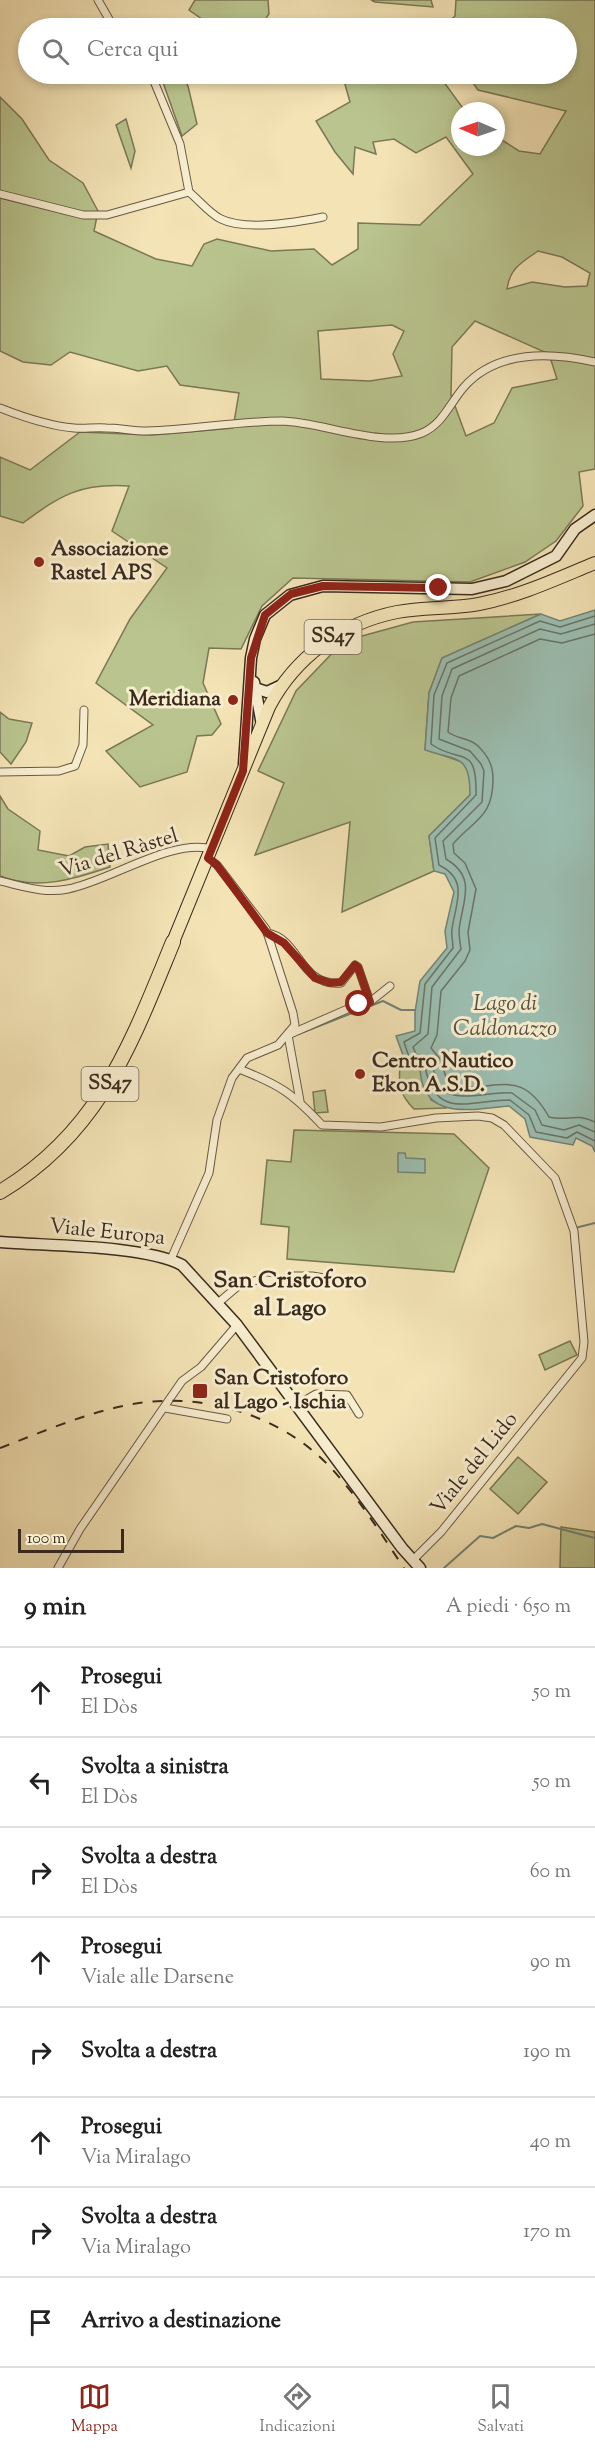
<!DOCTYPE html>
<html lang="it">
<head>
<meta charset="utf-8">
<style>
	body { margin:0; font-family:"Sorts Mill Goudy",serif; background:#f2f2f2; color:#222 }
	.compass { position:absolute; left:451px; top:102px; width:54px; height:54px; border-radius:50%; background:#fff; box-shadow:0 3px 9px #0003; rotate:272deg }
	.scale { position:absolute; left:18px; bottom:15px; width:106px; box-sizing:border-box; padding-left:6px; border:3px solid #3a2b1e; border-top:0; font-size:16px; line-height:21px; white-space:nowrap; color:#3a2b1e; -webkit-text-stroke:4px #f7edcf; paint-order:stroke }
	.stop { position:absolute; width:18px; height:18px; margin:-14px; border:4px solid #8f2418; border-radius:50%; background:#fff }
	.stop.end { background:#8f2418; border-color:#fff; box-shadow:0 2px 6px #0008 }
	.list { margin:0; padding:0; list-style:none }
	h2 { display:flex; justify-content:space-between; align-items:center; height:78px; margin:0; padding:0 24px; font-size:26px }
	h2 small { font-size:20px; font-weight:400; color:#767676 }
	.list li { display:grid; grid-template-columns:39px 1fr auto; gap:18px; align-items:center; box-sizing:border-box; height:90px; padding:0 24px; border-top:2px solid #e0e0e0 }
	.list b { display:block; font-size:22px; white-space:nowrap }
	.list p { margin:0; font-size:20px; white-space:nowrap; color:#767676 }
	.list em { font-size:20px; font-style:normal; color:#767676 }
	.icon { flex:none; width:33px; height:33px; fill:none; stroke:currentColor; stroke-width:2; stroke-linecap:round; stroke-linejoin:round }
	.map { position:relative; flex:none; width:595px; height:1568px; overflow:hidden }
	.search { position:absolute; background:#fff; box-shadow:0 3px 9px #0003; left:18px; right:18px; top:18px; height:66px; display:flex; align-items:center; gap:15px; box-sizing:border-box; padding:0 21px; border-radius:33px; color:#767676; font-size:22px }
	.sheet { height:798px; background:#fff }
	nav { display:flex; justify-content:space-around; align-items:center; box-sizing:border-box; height:84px; border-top:2px solid #e0e0e0; background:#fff; font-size:16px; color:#767676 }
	nav a { display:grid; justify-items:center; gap:3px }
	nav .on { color:#8f2418 }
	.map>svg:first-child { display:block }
	.green { fill:#b9c48e; stroke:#7a7856; stroke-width:1.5; fill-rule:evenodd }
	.water { fill:#9bbeb1; stroke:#748376; stroke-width:1.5 }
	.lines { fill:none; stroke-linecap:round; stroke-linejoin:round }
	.shore { stroke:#6a7468; stroke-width:1.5 }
	.stream { stroke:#748376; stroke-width:2 }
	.street-casing { stroke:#685944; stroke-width:9 }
	.secondary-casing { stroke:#3a2b1e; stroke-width:13 }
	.primary-casing { stroke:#3a2b1e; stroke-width:14 }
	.highway-casing { stroke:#3a2b1e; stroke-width:16 }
	.street { stroke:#f7edcf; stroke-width:7 }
	.secondary { stroke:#f7edcf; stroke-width:10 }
	.primary { stroke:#f3e3b5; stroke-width:12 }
	.highway { stroke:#f3e3b5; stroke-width:14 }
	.rail { stroke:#3a2b1e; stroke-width:2; stroke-dasharray:10 10; stroke-linecap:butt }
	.route { stroke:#8f2418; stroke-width:8 }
	.poi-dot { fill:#8f2418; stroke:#f7edcf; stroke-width:2 }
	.labels { text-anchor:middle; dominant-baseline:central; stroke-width:6; stroke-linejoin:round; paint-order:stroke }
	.shield { fill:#f7edcf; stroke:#736553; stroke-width:1.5 }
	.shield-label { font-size:20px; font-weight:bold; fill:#3a2b1e }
	.poi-label { font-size:21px; font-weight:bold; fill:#3a2b1e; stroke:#f7edcf; text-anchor:start }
	.street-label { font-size:21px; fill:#3a2b1e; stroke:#f7edcf }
	.water-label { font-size:22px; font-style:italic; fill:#525043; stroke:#f7edcf }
	.quarter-label { font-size:24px; font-weight:bold; fill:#3a2b1e; stroke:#f7edcf }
</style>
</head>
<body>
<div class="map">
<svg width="595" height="1568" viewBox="0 0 595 1568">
	<rect width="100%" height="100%" fill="#f3e3b5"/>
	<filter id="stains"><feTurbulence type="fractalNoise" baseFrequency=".00333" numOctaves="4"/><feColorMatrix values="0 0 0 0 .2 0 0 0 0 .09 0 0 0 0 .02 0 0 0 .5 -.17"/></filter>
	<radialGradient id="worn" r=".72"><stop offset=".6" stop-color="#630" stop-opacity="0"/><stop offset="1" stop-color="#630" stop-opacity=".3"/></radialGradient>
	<g class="green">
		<path d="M195 0H268L269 14 259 28H215L189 10Z"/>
		<path d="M371 0H431L433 7 375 2Z"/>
		<path d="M456 0H595V469L579 472 583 506 556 541 525 562 470 582 293 578 262 606 241 649 209 648 203 683 221 724 212 735 197 736 187 772 140 787 106 751 153 725 96 683 130 619 167 568 112 531 129 486C80 483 61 495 23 523L0 516V457L30 470 80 432 152 435 233 428 239 393 180 385 167 366 138 371 70 352 51 365 23 362 0 351V97L22 119 49 160 83 183 98 211 94 231 156 259 192 266 204 244 217 239 271 251 314 249 332 265 358 249V223L420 225 473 174 446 137 416 153 394 139 373 142 376 154 355 147 353 174 335 152 316 121 350 102 342 74H438L465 111H460V147H496V136L519 151 540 154 566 111 478 90 467 74H566V28H441L455 16ZM538 251 562 257 590 273 587 286 565 287 532 282 507 289C510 268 521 263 538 251ZM475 321 549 354 557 379 512 388 494 423 466 436 451 395 452 347ZM392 325 404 331 393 354 402 376 370 381 321 379 318 331Z"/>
		<path d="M160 74H181L188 86 197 124 182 136Z"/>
		<path d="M126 119 135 151 131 168 116 125Z"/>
		<path d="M541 614 442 658 429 693 425 749 462 762 470 771V795L429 836 434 871 342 912 350 822 255 855 284 783 258 771 296 691 344 641 413 622Z"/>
		<path d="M0 712 9 719 32 723 26 742 11 764 0 752Z"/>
		<path d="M0 796 8 809 40 831 38 850 69 856 85 847 108 844 110 867C74 879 38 891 0 876Z"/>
		<path d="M407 1066 420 1069 431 1100 447 1108 414 1109C401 1096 398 1086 400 1067Z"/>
		<path d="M325 1090 328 1112 315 1113 313 1092Z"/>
		<path d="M294 1130 454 1134 489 1168 454 1272 287 1259 289 1227 261 1224 267 1160 291 1162Z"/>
		<path d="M570 1341 577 1355 545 1370 539 1355Z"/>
		<path d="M518 1457 547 1482 518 1514 490 1489Z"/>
		<path d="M561 1527 595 1532V1568H560Z"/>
	</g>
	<g class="water">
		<path d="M595 610V1152L592 1146 576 1138 573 1145 530 1137 525 1119 509 1106C472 1109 423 1122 420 1069L407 1066 396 1036 415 1031V1012L420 981 447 948 445 931 454 892 445 874 434 871 429 836 470 795C470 755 459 761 425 750L429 693 442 658 541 614 560 621Z"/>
		<path d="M398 1153H405L406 1158 425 1159V1173L398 1172Z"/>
	</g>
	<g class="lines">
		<g class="shore">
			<path d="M595 616 560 627 540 621 447 663 434 695 431 744C461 765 477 743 476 795L435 838 439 865C469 880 456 902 452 929 451 935 453 942 453 948L425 984 420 1033 404 1042 410 1060 425 1067C436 1121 469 1100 510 1100L529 1115 536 1132 567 1138 577 1132 595 1141"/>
			<path d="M595 624 561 634 540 629 452 669 442 696 439 739 470 751 481 764 484 771 482 802 443 841 446 859C478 878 462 902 459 930 459 936 460 943 461 949L432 987 428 1034 413 1047 416 1054 430 1061 441 1090C462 1103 488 1091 512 1093L535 1110 542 1125 564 1130 579 1125 595 1132"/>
			<path d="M595 634 562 643 540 639 459 676 451 698 448 732C457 739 470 738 478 746 488 756 493 765 493 779 493 817 475 819 453 844L454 853 465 863 476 889 468 932 470 950 465 961 441 991 437 1035 431 1048 440 1059 448 1083 453 1086C498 1092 520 1066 549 1117 568 1122 575 1112 595 1122"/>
		</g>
		<g class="stream">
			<path d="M291 1037 383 1001 401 1010H415"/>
			<path d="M575 1228 595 1223"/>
			<path d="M444 1568 480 1536 493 1538 516 1526 529 1528 542 1524 595 1538"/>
		</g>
		<g class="street-casing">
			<g id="street">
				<path d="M98 0 114 28"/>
				<path d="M189 192C199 200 210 214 221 219 245 231 298 222 323 217"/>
				<path d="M0 194 83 215H107L189 192 180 144 151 74"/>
				<path d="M0 408C23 417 49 426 74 428 85 429 95 427 106 428 119 428 133 431 147 431 192 430 237 421 282 421 323 422 383 449 422 433 443 424 450 403 464 387 497 350 550 352 595 362"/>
				<path d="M0 772 59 771 75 766 83 745 84 710"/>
				<path d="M0 881C22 886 45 894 68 889 110 881 171 838 212 849"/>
				<path d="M267 933C300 938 299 987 341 983L355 965 358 967 370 1002"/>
				<path d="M370 1002 390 986"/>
				<path d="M288 1035 359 1004 370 1002"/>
				<path d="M288 1035 300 1101"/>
				<path d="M239 1069C280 1085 292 1093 322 1125L381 1127 436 1118 478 1116 492 1118 504 1125 555 1178 574 1231 584 1342 582 1358 441 1532 413 1560"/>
				<path d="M171 1259 209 1173 217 1120 232 1078 247 1058 278 1045 295 1025 293 1013 266 929 217 865 208 858"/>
				<path d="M218 1303 238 1286 261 1279 279 1282 294 1276H312L355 1283"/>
				<path d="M297 1405 316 1394 347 1395 359 1414"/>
				<path d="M165 1408 227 1419"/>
				<path d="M58 1568 80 1529 182 1381 201 1367 237 1325"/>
			</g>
		</g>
		<g class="secondary-casing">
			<g id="secondary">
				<path d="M254 682 262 725"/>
				<path d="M255 688 267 692 282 685"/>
				<path d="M244 764 251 658 255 639 265 615 290 595 323 586 472 589 506 581 556 556 575 529 595 515"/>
				<path d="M0 1242C46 1246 145 1245 182 1265L237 1325 402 1548 420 1568"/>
			</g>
		</g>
		<g class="primary-casing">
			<path id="primary" d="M173 942 269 707C295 657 342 623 397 612 424 607 452 609 479 604 520 596 556 579 595 563"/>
		</g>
		<g class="highway-casing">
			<path id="highway" d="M0 1192C100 1132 131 1044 173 942"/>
		</g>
		<use href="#street" class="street"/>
		<use href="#secondary" class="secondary"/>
		<use href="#primary" class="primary"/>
		<use href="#highway" class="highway"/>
		<path class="rail" d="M0 1448C45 1431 92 1410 139 1403 208 1393 284 1417 331 1468 359 1498 381 1534 404 1568"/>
	</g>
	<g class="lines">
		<path class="route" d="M359 1004 370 1002 358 967 355 965 341 982 330 983 315 978 284 943 267 933 217 865 208 858 243 771 251 658 265 615 291 594 323 586 439 588"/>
	</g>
	<g class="poi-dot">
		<circle cx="39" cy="562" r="6"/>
		<circle cx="233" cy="700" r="6"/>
		<circle cx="360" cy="1074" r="6"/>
		<rect x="192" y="1383" width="16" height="16" rx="3"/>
	</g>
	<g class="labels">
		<g class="shield">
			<rect x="304.5" y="620" width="57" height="34" rx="4.5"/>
			<rect x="81.5" y="1067" width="57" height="34" rx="4.5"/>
		</g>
		<g class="shield-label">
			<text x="333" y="637">SS47</text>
			<text x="110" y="1084">SS47</text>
		</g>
		<g class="poi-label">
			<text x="51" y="550">Associazione<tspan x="51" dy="24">Rastel APS</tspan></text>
			<text x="221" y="700" text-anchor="end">Meridiana</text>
			<text x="372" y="1062">Centro Nautico<tspan x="372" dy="24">Ekon A.S.D.</tspan></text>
			<text x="214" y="1379">San Cristoforo<tspan x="214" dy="24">al Lago - Ischia</tspan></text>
		</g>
		<g class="street-label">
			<text transform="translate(119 854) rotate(-17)">Via del Ràstel</text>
			<text transform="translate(107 1233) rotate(6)">Viale Europa</text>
			<text transform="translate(475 1464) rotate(-51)">Viale del Lido</text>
		</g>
		<g class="water-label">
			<text x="505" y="1005">Lago di<tspan x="505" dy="25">Caldonazzo</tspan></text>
		</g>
		<g class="quarter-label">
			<text x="290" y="1281">San Cristoforo<tspan x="290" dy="28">al Lago</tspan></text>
		</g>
	</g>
	<rect width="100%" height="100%" filter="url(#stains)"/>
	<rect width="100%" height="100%" fill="url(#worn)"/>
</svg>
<svg class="compass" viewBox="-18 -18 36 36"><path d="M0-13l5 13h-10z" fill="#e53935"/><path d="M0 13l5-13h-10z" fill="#767676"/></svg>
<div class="scale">100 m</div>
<div class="stop" style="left:359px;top:1004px"></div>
<div class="stop end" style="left:439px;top:588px"></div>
<div class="search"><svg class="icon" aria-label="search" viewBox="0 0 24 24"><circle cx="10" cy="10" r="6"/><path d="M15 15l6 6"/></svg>Cerca qui</div>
</div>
<section class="sheet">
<h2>9 min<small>A piedi · 650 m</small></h2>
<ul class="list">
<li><svg class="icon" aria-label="ahead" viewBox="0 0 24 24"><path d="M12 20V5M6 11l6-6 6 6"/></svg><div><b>Prosegui</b><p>El Dòs</p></div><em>50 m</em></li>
<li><svg class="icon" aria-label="left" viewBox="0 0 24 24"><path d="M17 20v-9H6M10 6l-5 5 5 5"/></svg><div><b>Svolta a sinistra</b><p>El Dòs</p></div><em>50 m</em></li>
<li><svg class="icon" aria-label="right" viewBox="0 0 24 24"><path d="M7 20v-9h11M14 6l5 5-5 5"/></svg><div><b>Svolta a destra</b><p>El Dòs</p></div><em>60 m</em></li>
<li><svg class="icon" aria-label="ahead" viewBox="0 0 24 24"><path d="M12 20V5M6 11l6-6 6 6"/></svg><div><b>Prosegui</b><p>Viale alle Darsene</p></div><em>90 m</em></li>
<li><svg class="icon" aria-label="right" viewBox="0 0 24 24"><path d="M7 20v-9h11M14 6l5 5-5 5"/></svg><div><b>Svolta a destra</b></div><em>190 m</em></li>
<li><svg class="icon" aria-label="ahead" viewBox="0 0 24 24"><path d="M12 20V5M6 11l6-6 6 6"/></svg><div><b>Prosegui</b><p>Via Miralago</p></div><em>40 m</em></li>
<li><svg class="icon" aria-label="right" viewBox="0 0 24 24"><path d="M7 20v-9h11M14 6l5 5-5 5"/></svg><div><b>Svolta a destra</b><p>Via Miralago</p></div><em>170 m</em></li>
<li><svg class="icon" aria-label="arrive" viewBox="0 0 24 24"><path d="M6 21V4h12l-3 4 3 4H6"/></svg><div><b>Arrivo a destinazione</b></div></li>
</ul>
</section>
<nav>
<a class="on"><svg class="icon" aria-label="map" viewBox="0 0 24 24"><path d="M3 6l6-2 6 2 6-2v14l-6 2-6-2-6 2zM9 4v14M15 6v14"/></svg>Mappa</a>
<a><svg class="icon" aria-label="directions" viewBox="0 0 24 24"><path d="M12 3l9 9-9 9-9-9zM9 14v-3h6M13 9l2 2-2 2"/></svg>Indicazioni</a>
<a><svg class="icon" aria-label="saved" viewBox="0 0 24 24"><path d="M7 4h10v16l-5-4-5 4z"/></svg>Salvati</a>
</nav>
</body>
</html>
